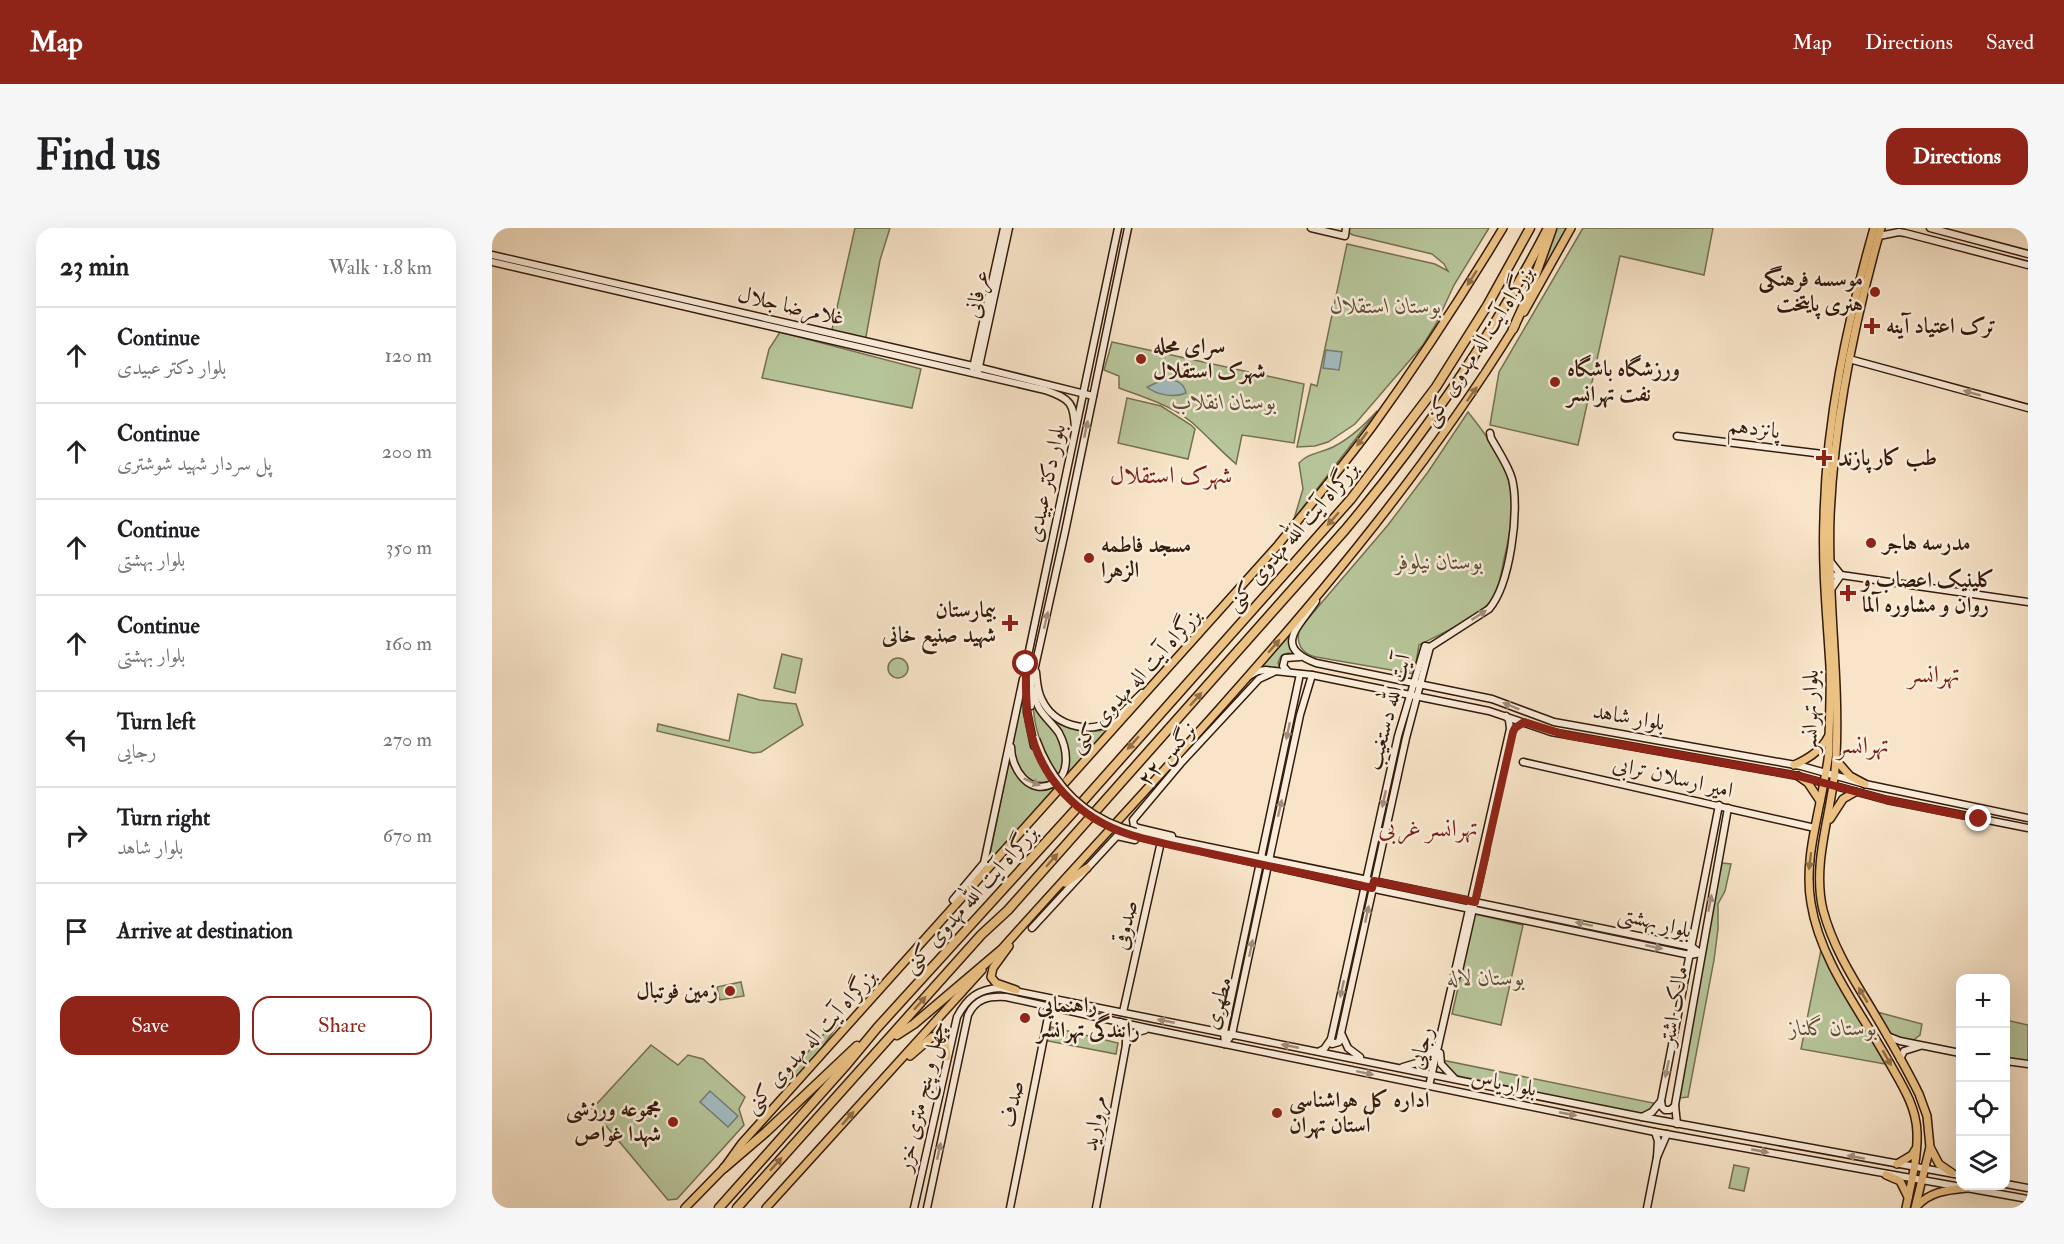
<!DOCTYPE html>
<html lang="en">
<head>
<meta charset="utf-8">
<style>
	body { margin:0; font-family:"IM FELL Double Pica",Amiri,serif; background:#f6f6f6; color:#202124 }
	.controls { position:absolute; right:18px; bottom:18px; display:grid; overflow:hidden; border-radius:12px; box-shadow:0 6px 24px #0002 }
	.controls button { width:54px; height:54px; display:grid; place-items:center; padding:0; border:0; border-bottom:2px solid #e0e0e0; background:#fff; color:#202124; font:30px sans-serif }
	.stop { position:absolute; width:18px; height:18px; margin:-14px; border:4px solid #8f2418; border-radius:50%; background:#fff }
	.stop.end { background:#8f2418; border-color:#fff; box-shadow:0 2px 6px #0008 }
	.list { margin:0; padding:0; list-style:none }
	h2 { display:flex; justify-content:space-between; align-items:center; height:78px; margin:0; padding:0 24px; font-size:26px }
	h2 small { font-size:20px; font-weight:400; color:#757577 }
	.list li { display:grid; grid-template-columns:39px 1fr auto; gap:18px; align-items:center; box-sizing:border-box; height:96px; padding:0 24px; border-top:2px solid #e0e0e0 }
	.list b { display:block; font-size:22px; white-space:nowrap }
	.list p { margin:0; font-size:20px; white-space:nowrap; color:#757577 }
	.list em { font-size:20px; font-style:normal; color:#757577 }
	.actions { display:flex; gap:12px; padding:18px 24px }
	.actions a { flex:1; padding:14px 0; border:2px solid #8f2418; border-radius:18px; text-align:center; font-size:21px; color:#8f2418 }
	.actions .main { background:#8f2418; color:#fff }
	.icon { flex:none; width:33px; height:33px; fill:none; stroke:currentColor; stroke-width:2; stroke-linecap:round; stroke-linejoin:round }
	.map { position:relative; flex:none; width:1536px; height:980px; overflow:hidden; border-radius:18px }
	header { display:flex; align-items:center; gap:36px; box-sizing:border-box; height:84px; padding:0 30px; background:#8f2418; color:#fff }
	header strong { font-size:28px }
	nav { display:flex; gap:33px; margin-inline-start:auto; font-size:21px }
	.intro { display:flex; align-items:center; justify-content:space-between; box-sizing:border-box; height:144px; padding:0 36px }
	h1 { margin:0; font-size:42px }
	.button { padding:15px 27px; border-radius:18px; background:#8f2418; color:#fff; font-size:21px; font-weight:700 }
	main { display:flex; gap:36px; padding:0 36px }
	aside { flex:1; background:#fff; border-radius:18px; box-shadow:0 6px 24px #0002 }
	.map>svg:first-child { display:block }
	.green { fill:#b7c59a; stroke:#767052; stroke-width:1.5 }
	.water { fill:#a2bcc0; stroke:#767c78; stroke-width:1.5 }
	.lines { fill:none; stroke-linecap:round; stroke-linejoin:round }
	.secondary-casing { stroke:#341b0b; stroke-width:9 }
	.primary-casing { stroke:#341b0b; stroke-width:10 }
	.highway-casing { stroke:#341b0b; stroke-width:11 }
	.secondary { stroke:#faeddb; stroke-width:6 }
	.primary { stroke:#ecc284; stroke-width:7 }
	.highway { stroke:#ecc284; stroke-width:8 }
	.secondary-bridge-casing { stroke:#341b0b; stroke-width:9; stroke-linecap:butt }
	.secondary-bridge { stroke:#faeddb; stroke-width:6 }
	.oneway { fill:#906e48 }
	.oneway2 { fill:#a18e7d }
	.route { stroke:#8f2418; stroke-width:8 }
	.poi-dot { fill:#8f2418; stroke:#faeddb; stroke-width:2 }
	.labels { text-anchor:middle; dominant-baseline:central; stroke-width:5; stroke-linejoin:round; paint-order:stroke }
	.poi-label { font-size:22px; font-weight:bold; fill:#341b0b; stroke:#faeddb; text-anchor:start }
	.street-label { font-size:22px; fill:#341b0b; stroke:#faeddb }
	.park-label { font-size:22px; font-style:italic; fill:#5b4e36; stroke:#faeddb }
	.neighbourhood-label { font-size:24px; fill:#7a1f14; stroke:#faeddb }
</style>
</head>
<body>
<header>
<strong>Map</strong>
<nav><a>Map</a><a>Directions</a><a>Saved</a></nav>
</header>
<div class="intro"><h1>Find us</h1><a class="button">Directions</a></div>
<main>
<aside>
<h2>23 min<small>Walk · 1.8 km</small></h2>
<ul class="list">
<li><svg class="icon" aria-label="ahead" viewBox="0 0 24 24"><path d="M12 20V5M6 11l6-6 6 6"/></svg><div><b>Continue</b><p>بلوار دکتر عبیدی</p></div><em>120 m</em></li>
<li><svg class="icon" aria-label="ahead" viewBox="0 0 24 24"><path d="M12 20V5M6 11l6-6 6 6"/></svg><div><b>Continue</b><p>پل سردار شهید شوشتری</p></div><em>200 m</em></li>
<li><svg class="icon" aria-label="ahead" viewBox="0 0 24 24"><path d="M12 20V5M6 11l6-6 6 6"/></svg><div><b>Continue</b><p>بلوار بهشتی</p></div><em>350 m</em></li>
<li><svg class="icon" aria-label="ahead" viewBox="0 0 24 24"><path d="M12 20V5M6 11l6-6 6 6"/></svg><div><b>Continue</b><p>بلوار بهشتی</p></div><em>160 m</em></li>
<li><svg class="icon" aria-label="left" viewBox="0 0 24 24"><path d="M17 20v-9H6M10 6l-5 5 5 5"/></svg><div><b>Turn left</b><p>رجایی</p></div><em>270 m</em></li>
<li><svg class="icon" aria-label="right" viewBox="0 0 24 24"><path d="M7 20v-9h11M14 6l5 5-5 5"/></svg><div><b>Turn right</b><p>بلوار شاهد</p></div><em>670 m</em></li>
<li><svg class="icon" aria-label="arrive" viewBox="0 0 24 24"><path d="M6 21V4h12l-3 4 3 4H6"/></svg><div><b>Arrive at destination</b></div></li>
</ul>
<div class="actions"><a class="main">Save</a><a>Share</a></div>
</aside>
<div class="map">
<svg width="1536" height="980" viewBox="0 0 1536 980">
	<rect width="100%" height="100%" fill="#f8e4c8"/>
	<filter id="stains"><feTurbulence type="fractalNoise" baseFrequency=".00333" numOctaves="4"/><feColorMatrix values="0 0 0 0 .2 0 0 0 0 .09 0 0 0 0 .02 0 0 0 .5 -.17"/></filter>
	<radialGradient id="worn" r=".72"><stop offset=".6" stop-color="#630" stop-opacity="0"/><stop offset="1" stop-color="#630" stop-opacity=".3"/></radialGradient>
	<g class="green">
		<path d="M363 0H398L388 32 373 114 339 106Z"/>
		<path d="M857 0H997L962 57 944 96 931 117 863 196 836 214 823 218 805 219 819 156 825 158 855 16 943 36 956 43 952 36 940 26 861 7 857 5Z"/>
		<path d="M1062 0H1076L1038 69Z"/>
		<path d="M1091 0H1221L1212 47 1128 28 1086 217 998 197 1007 144Z"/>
		<path d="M288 104 429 141 420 180 270 150 277 121Z"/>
		<path d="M620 114 812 156 802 215 750 207 744 236C730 224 719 212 706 200 685 179 654 170 627 160V148L612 142Z"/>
		<path d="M635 170 669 178 699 197 703 201 696 231 626 215Z"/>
		<path d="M885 183 802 291 811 261 807 235C816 225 829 225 841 219 859 210 872 197 885 183Z"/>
		<path d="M976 184C1019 238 1029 263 1012 331 1009 345 1007 363 998 374 986 389 945 408 927 417L922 446 824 429C809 426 803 414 808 400L896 297 936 244Z"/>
		<path d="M801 402 799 419 802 426 796 425 789 428 786 435 789 442H764Z"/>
		<path d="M290 426 310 431 303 465 282 460Z"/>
		<circle cx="406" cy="440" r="10"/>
		<path d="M532 462C533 499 540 523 558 554 536 558 520 540 521 518 522 500 529 480 532 462Z"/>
		<path d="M545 465C566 493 574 508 612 502L633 485 570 555 568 553C591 527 558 503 549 479 547 475 546 470 545 465Z"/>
		<path d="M246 466 268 472 304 476 311 497 269 524 261 525 165 503 166 496 237 513Z"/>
		<path d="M541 466C553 487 584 525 565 549 550 520 540 499 541 466Z"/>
		<path d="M517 533C524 552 541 567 562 559L564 562 491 643 497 631Z"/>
		<path d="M1230 635 1239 636 1233 663 1226 676V701L1222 732 1196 869 1187 870 1211 726Z"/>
		<path d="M983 686 1031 697 1009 797 960 786Z"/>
		<path d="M1329 722 1393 836 1309 821Z"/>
		<path d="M249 754 252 768 228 772 225 759Z"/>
		<path d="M1385 784 1430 796 1428 807 1420 813C1396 809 1397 804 1385 784Z"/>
		<path d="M346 790 349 792 325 827 301 854H296L292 851Z"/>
		<path d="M1514 792 1536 797V834L1514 830Z"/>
		<path d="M559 799 626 815 624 826 556 813Z"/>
		<path d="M159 817 186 837 196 827 211 831 253 869 247 881 252 897 185 971 176 972 100 881Z"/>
		<path d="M950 832 1166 876 1163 888 968 850 957 843Z"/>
		<path d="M1242 937 1257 940 1252 963 1237 960Z"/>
	</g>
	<g class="water">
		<path d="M834 122 850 124 847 142 831 140Z"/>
		<path d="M673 151C683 151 692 155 694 165 683 170 664 167 655 159Z"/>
		<path d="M218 863 246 888 236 899 208 874Z"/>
	</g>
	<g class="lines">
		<g class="secondary-casing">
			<g id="secondary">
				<path d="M819 0 853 8 854 0"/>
				<path d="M1438 0 1536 26"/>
				<path d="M1387 8 1407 4 1413 5 1536 37"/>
				<path d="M0 27 481 138 601 168"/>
				<path d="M0 34 553 162C579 171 582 175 583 202"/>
				<path d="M1357 131 1536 180"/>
				<path d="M481 140 512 0"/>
				<path d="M486 143 517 0"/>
				<path d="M1185 208 1339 227"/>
				<path d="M1338 333 1349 347 1340 360"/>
				<path d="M1339 348 1349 347 1536 374"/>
				<path d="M824 373C807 399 780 419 824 435L1000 471 1062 494 1309 538 1373 556 1536 590"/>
				<path d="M544 444C545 453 545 463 550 472 562 497 594 506 618 494 631 487 639 475 650 465"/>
				<path d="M796 444 791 438 793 430 808 429"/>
				<path d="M757 448 766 443 774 442 820 447 997 483 1059 504 1306 548 1395 572 1536 600"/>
				<path d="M539 478 540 452 573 304 636 0"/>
				<path d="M542 518 535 484 534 437 626 0"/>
				<path d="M519 519C519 540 537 569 562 555 579 545 575 520 567 505 561 496 552 489 547 480 544 474 542 468 542 462"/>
				<path d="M1031 534 1323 600"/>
				<path d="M644 604 1200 719 1208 725"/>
				<path d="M639 607 873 659 1198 727 1209 725"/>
				<path d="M680 608 646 600 642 598 641 592 689 535 767 451 782 444"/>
				<path d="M461 672 492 635 531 451"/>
				<path d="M540 700 625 608 643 612"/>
				<path d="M966 747 994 623"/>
				<path d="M631 784 668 618"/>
				<path d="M849 805 856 820 868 829"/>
				<path d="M1395 808 1408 813 1468 825"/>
				<path d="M839 811 840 816 847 814 914 510 938 419"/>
				<path d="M634 816 642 805 653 802"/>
				<path d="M733 816 740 806 808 487 820 447"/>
				<path d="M733 816 732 804 808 446"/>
				<path d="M828 823 832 821 839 811 906 508 933 418 938 419 997 381C1018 357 1028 282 1020 251 1016 237 1006 223 999 210L998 205"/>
				<path d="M948 825 949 836 963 851"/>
				<path d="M1408 831 1412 823 1428 818"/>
				<path d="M1514 833 1536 836"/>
				<path d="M911 839 928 834 943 821"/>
				<path d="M937 858 1018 501 1017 492 1014 488"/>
				<path d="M1169 873 1170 879 1173 882H1178L1183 878"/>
				<path d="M1150 889 1160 884 1169 873 1227 577"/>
				<path d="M1185 896 1183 877 1236 580"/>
				<path d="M1163 904 1166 913 1165 929 1175 906"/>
				<path d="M1514 956 1536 960"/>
				<path d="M422 980 465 789C475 770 486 761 508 760L1150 889 1468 947"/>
				<path d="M435 980 476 787C484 770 497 768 514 769L659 801 1163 904 1536 971"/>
				<path d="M518 980 558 779"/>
				<path d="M604 980 634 817V808L628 794"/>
				<path d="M1155 980 1165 929"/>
			</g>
		</g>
		<g class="primary-casing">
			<g id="primary">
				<path d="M1382 0C1355 95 1334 192 1332 290 1330 340 1335 389 1338 438 1339 465 1337 492 1337 519 1337 531 1334 543 1332 554 1325 594 1312 635 1319 675 1328 733 1369 784 1397 834 1410 857 1424 878 1425 904 1426 929 1419 956 1414 980"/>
				<path d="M1389 0C1362 95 1342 191 1338 289 1335 369 1348 449 1344 529 1342 580 1319 632 1331 682 1340 716 1358 746 1376 775 1394 805 1412 835 1427 866L1435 888 1438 919 1447 936 1460 945"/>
				<path d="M1032 84 1079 0"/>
				<path d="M1344 532 1358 548 1373 556"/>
				<path d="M1302 537C1316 531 1329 523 1336 509"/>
				<path d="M1306 548 1316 555 1328 573"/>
				<path d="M1338 591 1351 571 1363 564"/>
				<path d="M573 655 595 640"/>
				<path d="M517 718 501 740 499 749 504 755 524 762"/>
				<path d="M506 725C686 523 880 330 1023 98"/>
				<path d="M418 828 440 809 448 807 453 813 455 829"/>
				<path d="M1405 936 1420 927 1423 922"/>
				<path d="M1394 947 1408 953 1416 969"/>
				<path d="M1425 978C1439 963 1456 962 1475 960"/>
				<path d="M193 980 232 940 250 915 786 317C818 278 850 239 880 199 927 134 970 68 1011 0"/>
				<path d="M274 980 490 742"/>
				<path d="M1423 980 1438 919"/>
			</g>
		</g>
		<g class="highway-casing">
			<g id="highway">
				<path d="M1021 101 1036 68 1060 1"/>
				<path d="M405 807 422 796 508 723"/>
				<path d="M232 940 274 904 365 818"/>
				<path d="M227 980 356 835 385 800 584 581 859 271 944 159 995 78 1038 0"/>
				<path d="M245 980 489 707 516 682 853 302C931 209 1000 109 1056 0"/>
			</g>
		</g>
		<use href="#secondary" class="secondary"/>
		<use href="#primary" class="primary"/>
		<use href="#highway" class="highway"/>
		<g class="secondary-bridge-casing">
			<path id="secondary-bridge" d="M544 511C561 558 594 591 644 604"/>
		</g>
		<use href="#secondary-bridge" class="secondary-bridge"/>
	</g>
	<defs><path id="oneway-solid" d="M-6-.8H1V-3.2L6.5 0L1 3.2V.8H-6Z" transform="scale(1.5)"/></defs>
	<g class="oneway">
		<use href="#oneway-solid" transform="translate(980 50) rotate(123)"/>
		<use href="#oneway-solid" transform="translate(980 166) rotate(-55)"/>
		<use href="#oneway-solid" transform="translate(870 211) rotate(127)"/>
		<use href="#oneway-solid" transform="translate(841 291) rotate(131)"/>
		<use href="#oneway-solid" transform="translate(782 418) rotate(-49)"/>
		<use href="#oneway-solid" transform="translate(704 471) rotate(-48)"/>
		<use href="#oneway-solid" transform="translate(641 515) rotate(131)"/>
		<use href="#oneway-solid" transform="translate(560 632) rotate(-49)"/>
		<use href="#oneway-solid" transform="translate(1318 633) rotate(97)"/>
		<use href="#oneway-solid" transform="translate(1371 767) rotate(-121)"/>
		<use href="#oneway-solid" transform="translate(428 775) rotate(-48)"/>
		<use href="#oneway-solid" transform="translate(1395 830) rotate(61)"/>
		<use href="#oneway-solid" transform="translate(356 890) rotate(-48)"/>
		<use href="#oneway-solid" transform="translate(284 936) rotate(-48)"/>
	</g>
	<g class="oneway2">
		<use href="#oneway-solid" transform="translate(1480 165) rotate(-164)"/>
		<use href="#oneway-solid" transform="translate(594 201) rotate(-78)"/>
		<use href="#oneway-solid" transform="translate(987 387) rotate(-33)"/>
		<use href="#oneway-solid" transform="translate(554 392) rotate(-77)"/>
		<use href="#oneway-solid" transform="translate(1019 478) rotate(-158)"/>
		<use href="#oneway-solid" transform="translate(796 503) rotate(102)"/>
		<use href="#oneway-solid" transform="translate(540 554) rotate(23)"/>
		<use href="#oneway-solid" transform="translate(892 571) rotate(102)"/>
		<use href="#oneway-solid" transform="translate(788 580) rotate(-77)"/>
		<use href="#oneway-solid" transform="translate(1218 675) rotate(-79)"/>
		<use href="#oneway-solid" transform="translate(875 686) rotate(-78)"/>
		<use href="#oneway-solid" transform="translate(1092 696) rotate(-168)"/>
		<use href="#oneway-solid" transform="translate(1162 719) rotate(12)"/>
		<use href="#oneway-solid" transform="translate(759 720) rotate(-78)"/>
		<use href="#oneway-solid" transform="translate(850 761) rotate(102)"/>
		<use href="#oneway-solid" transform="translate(674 793) rotate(-169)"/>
		<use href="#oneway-solid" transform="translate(798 818) rotate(-169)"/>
		<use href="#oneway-solid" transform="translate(1175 841) rotate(102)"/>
		<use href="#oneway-solid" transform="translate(873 845) rotate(12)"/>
		<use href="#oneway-solid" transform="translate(1076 886) rotate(11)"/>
		<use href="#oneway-solid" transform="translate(447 923) rotate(-78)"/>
		<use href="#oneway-solid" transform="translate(1268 923) rotate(11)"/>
		<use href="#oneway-solid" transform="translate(1364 929) rotate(-170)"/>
	</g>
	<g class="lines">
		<path class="route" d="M534 436C534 456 533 476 537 496 547 550 587 591 639 607 666 615 693 620 720 626 773 637 827 649 880 660L882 653 983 674 1021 504 1023 500 1032 494 1074 507 1306 548 1395 572 1487 591"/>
	</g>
	<g class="poi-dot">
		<circle cx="1383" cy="64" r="6"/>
		<path d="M1377 89h6v6h6v6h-6v6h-6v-6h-6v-6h6z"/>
		<circle cx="649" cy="131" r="6"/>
		<circle cx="1063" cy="154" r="6"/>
		<path d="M1329 221h6v6h6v6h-6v6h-6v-6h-6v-6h6z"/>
		<circle cx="1379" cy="315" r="6"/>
		<circle cx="597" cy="330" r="6"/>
		<path d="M1353 356h6v6h6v6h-6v6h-6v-6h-6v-6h6z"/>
		<path d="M515 386h6v6h6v6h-6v6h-6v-6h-6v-6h6z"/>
		<circle cx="238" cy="763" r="6"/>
		<circle cx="533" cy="790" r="6"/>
		<circle cx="785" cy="885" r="6"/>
		<circle cx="181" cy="894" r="6"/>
	</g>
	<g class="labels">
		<g class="poi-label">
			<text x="1371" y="51" text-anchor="end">موسسه فرهنگی<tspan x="1371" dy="25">هنری پایتخت</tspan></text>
			<text x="1394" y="98">ترک اعتیاد آینه</text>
			<text x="661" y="118">سرای محله<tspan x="661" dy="25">شهرک استقلال</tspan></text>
			<text x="1075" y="141">ورزشگاه باشگاه<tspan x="1075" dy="25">نفت تهرانسر</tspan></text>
			<text x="1346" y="230">طب کار پازند</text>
			<text x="1391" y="315">مدرسه هاجر</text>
			<text x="609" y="317">مسجد فاطمه<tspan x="609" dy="25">الزهرا</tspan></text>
			<text x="1370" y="352">کلینیک اعصاب و<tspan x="1370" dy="25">روان و مشاوره آلما</tspan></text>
			<text x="504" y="382" text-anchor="end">بیمارستان<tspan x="504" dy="25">شهید صنیع خانی</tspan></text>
			<text x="226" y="763" text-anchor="end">زمین فوتبال</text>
			<text x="545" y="777">راهنمایی<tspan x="545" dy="25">رانندگی تهرانسر</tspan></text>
			<text x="797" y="872">اداره کل هواشناسی<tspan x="797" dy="25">استان تهران</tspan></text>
			<text x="169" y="881" text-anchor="end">مجموعه ورزشی<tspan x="169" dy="25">شهدا غواص</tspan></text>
		</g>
		<g class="street-label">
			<text transform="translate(485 66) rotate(-78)">عرفانی</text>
			<text transform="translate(299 78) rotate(13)">غلامرضا جلال</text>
			<text transform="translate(986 118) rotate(-57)">بزرگراه آیت اله مهدوی کنی</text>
			<text transform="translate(1262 200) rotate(7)">پانزدهم</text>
			<text transform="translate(554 255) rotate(-78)">بلوار دکتر عبیدی</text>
			<text transform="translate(800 308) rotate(-49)">بزرگراه آیت الله مهدوی کنی</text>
			<text transform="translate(643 452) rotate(-48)">بزرگراه آیت اله مهدوی کنی</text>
			<text transform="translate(1318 483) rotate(-89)">بلوار تهرانسر</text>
			<text transform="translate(896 484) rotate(-75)">آیت الله دستغیب</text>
			<text transform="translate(1137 489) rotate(10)">بلوار شاهد</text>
			<text transform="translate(675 526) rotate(-49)">نرگس ۲۲</text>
			<text transform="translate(1181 549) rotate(13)">امیر ارسلان ترابی</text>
			<text transform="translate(478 671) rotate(-48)">بزرگراه آیت الله مهدوی کنی</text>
			<text transform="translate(1163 694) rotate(14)">بلوار بهشتی</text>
			<text transform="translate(633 697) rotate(-77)">صدوقی</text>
			<text transform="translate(726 775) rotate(-74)">مطهری</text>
			<text transform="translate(1182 778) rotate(-80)">مالک اشتر</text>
			<text transform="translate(318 813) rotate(-48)">بزرگراه آیت اله مهدوی کنی</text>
			<text transform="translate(929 820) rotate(-75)">رجایی</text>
			<text transform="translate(1012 855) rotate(11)">بلوار یاس</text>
			<text transform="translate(429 868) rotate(-77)">چهل و پنج متری خزر</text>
			<text transform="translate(520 876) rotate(-79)">صدف</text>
			<text transform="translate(602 895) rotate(-80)">مروارید</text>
		</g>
		<g class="park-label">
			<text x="894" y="78">بوستان استقلال</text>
			<text x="732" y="174">بوستان انقلاب</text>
			<text x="947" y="334">بوستان نیلوفر</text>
			<text x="994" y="750">بوستان لاله</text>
			<text x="1341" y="800">بوستان گلناز</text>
		</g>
		<g class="neighbourhood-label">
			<text x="679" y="247">شهرک استقلال</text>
			<text x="1442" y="446">تهرانسر</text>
			<text x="1371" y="517">تهرانسر</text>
			<text x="936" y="600">تهرانسر غربی</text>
		</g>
	</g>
	<rect width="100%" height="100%" filter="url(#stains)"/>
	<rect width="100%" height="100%" fill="url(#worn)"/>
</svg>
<div class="controls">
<button>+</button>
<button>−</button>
<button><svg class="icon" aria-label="locate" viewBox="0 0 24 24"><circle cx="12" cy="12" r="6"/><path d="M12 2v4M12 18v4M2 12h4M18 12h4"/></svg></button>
<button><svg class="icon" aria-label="layers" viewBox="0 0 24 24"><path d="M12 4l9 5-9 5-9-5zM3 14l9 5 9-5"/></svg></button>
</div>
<div class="stop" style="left:534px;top:436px"></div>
<div class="stop end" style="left:1487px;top:591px"></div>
</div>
</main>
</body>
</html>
